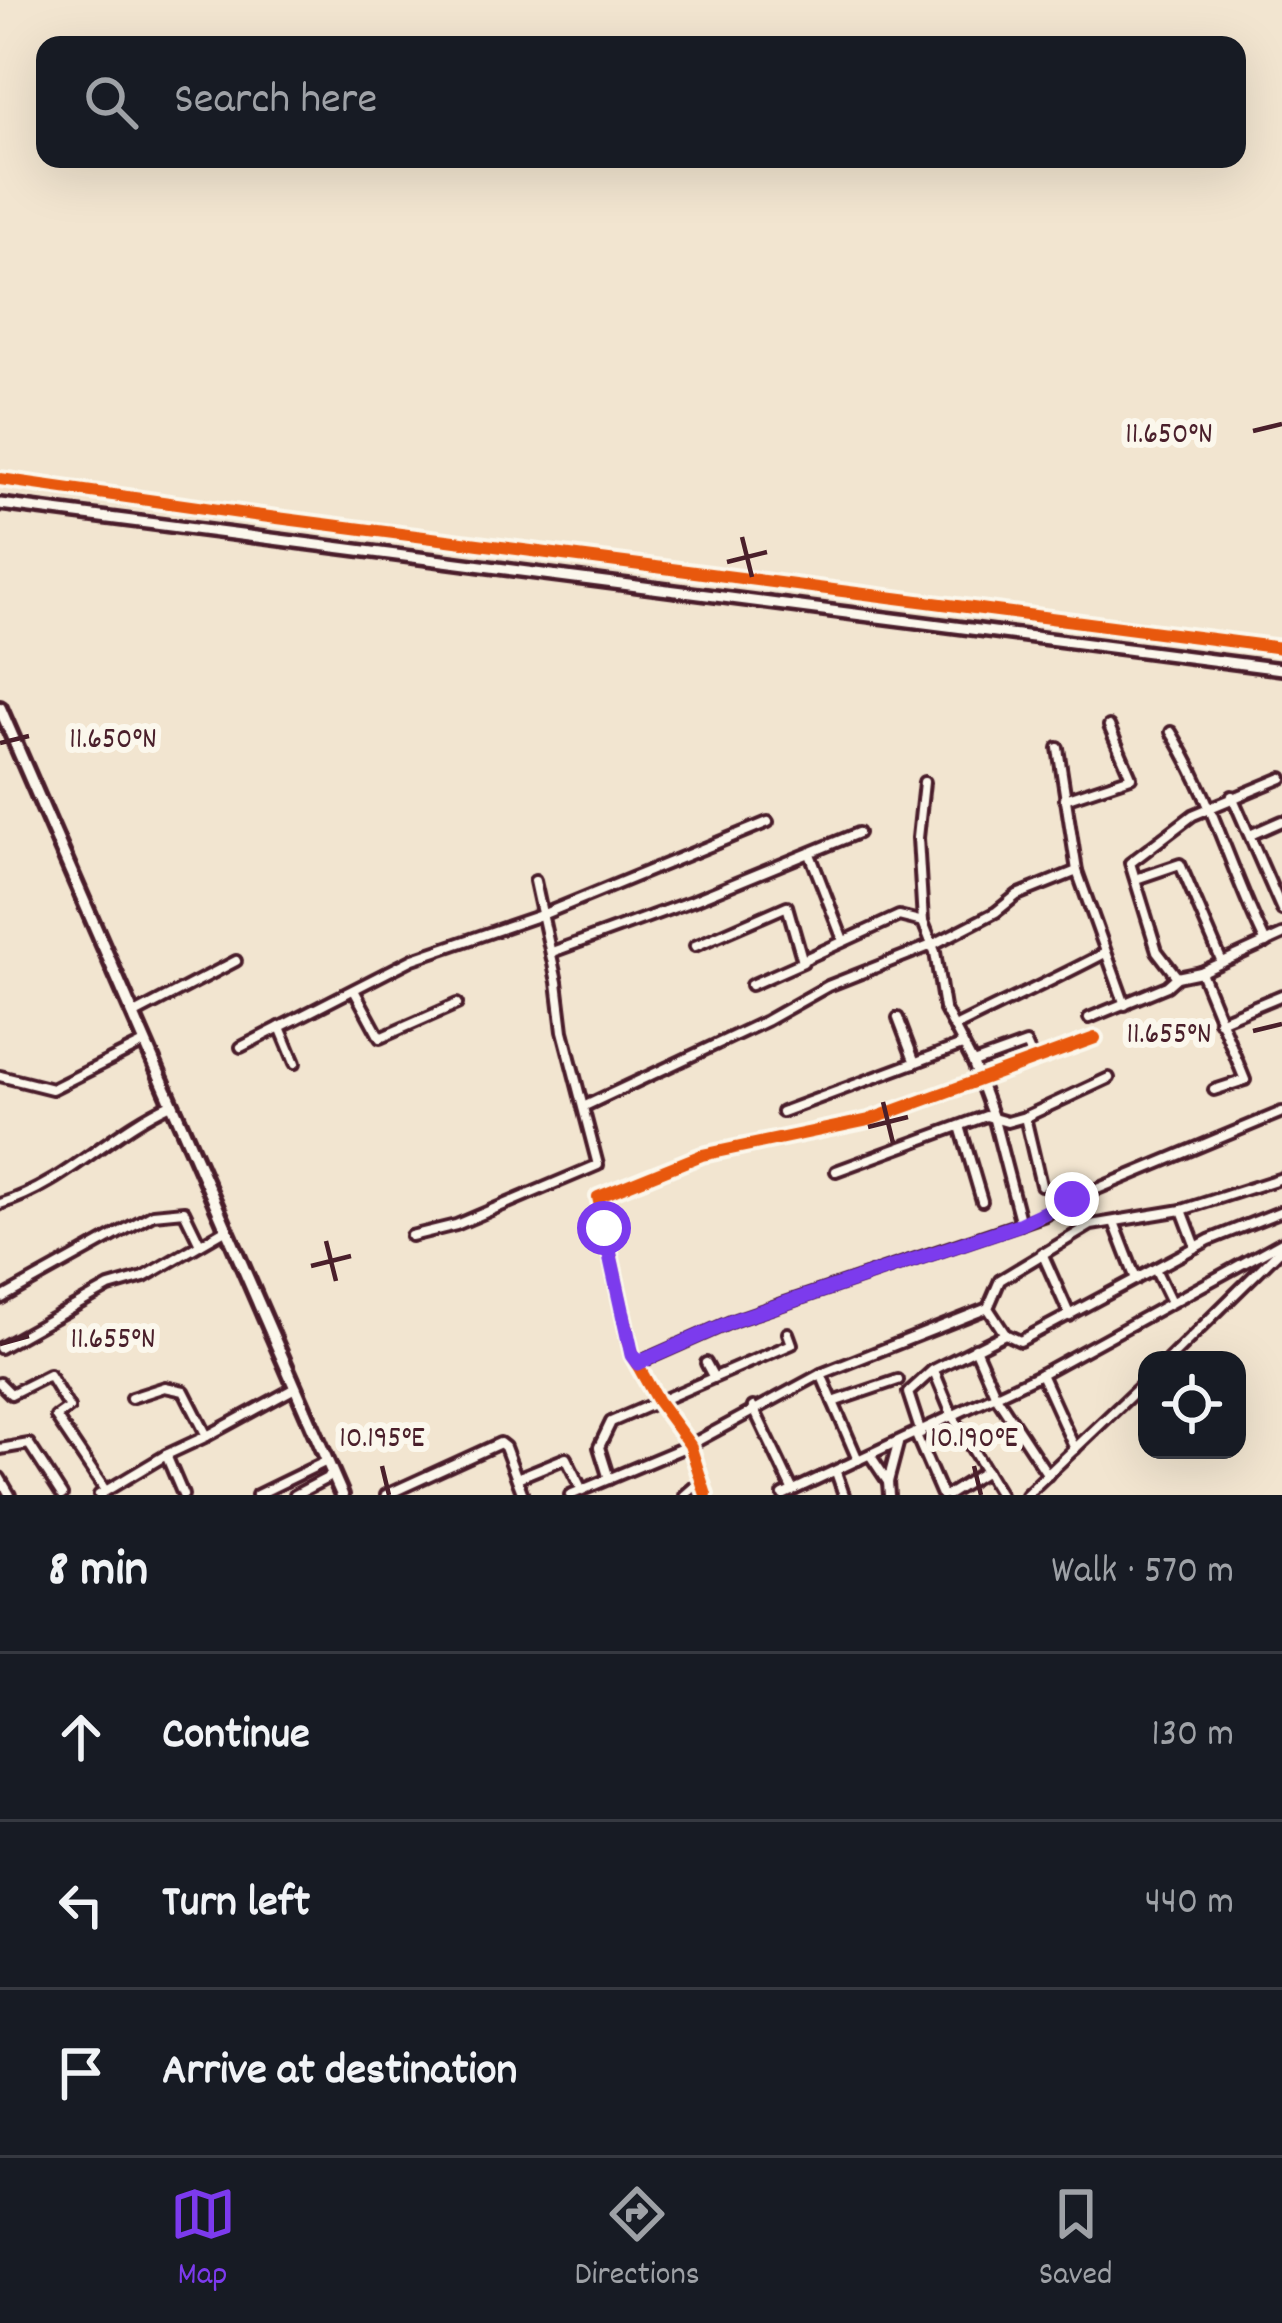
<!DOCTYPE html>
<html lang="en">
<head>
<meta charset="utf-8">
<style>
	body { margin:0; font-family:Dekko,sans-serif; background:#242831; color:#f1f3f6 }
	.controls { position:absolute; right:36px; bottom:36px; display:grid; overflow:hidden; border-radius:24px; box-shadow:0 12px 48px #0002 }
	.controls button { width:108px; height:108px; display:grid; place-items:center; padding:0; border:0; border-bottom:3px solid #363941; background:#171b24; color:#f1f3f6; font:60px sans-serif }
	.stop { position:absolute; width:36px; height:36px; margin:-27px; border:9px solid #7c3aed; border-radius:50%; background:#fff }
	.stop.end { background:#7c3aed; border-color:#fff; box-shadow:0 3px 12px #0008 }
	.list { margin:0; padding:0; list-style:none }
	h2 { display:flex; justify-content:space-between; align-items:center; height:156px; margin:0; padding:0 48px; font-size:51px }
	h2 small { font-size:39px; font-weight:400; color:#9ea1a6 }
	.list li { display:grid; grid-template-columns:78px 1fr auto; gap:36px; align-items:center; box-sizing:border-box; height:168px; padding:0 48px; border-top:3px solid #363941 }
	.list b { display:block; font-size:45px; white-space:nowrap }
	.list em { font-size:39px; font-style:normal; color:#9ea1a6 }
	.icon { flex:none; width:66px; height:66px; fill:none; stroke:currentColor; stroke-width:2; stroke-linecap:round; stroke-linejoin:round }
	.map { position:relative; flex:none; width:1282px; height:1495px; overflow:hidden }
	.search { position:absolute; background:#171b24; box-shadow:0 12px 48px #0002; left:36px; right:36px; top:36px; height:132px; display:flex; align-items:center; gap:30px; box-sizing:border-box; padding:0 42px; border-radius:24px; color:#9ea1a6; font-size:45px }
	.sheet { height:660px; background:#171b24 }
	nav { display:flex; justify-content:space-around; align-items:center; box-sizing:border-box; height:168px; border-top:3px solid #363941; background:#171b24; font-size:33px; color:#9ea1a6 }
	nav a { display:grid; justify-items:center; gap:6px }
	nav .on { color:#7c3aed }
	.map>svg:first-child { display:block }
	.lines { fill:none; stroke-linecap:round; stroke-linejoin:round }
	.minor-casing { stroke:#4a1f2b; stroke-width:16 }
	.tertiary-casing { stroke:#4a1f2b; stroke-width:18 }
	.secondary-casing { stroke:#4a1f2b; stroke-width:20 }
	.minor { stroke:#fbf7ec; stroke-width:8 }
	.tertiary { stroke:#fbf7ec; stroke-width:9 }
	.secondary { stroke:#fbf7ec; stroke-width:10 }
	.cycleway-casing { stroke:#fbf7ec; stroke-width:20 }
	.cycleway { stroke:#e8590c; stroke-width:12 }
	.route { stroke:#7c3aed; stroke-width:15 }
	.ticks { fill:none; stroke:#4a1f2b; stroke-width:4.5 }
	.ticks-label { font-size:30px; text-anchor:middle; fill:#4a1f2b; stroke:#fbf7ec; stroke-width:12; stroke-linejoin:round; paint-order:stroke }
</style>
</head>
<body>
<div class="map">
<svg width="1282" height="1495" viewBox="0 0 1282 1495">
	<rect width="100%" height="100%" fill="#f2e5d0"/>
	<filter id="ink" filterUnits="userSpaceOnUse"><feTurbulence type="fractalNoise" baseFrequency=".00833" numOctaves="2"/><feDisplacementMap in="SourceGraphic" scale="24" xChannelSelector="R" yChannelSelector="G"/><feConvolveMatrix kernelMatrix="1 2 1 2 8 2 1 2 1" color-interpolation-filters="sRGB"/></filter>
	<g filter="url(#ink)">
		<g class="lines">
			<g class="minor-casing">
				<g id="minor">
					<path d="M1171 732C1212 798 1232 874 1266 943"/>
					<path d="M1058 748 1077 871 1125 1005"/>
					<path d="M924 782 918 838 923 922 935 952 944 1008 973 1063 994 1120 1021 1224"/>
					<path d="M1232 796 1282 910"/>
					<path d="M1065 799 1131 777 1109 726"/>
					<path d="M1250 835 1282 821"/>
					<path d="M810 854 843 940"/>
					<path d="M1136 879 1180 864 1222 962"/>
					<path d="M695 946 787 906 803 962 751 985"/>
					<path d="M552 952 692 901 858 833"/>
					<path d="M803 960 899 916 923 922"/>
					<path d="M1201 972 1245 1080 1214 1090"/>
					<path d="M1177 977 1157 951 1130 863 1193 815 1282 778"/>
					<path d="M354 990 380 1038 457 1004"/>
					<path d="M133 1015 236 961"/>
					<path d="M898 1018 915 1063"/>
					<path d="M1089 1018 1167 986 1177 977 1201 972 1282 935"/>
					<path d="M1219 1021 1282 995"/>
					<path d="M280 1027 295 1063"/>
					<path d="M955 1027C1005 1002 1056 979 1105 953"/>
					<path d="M241 1047 413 959 544 914 768 822"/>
					<path d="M973 1063 1026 1044 1033 1060"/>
					<path d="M0 1076 52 1089 144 1043"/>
					<path d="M585 1106 766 1021 828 986 932 945 996 912 1017 895 1077 871"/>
					<path d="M782 1112 962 1045"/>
					<path d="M1025 1117 1041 1185"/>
					<path d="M960 1126 982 1201"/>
					<path d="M836 1171 986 1116 1007 1122 1025 1117 1109 1078"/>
					<path d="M1282 1178 1182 1210 1091 1225 1000 1280 988 1308 1005 1334 1020 1341 1209 1240 1282 1211"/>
					<path d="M1071 1180 1073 1199"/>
					<path d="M0 1204C64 1185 111 1131 171 1104"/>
					<path d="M1182 1210 1196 1247"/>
					<path d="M1114 1222 1136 1279"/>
					<path d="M411 1236 456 1225 598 1165 563 1031 557 982 535 881"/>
					<path d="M1042 1253 1070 1316"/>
					<path d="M1155 1269 1171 1302"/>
					<path d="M0 1299 153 1214 184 1211 200 1244"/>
					<path d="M0 1348 109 1287 144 1277 225 1230"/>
					<path d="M975 1348 996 1396 1048 1475"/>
					<path d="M1168 1360 1282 1248"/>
					<path d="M638 1363 735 1320 1043 1216 1073 1199 1282 1112"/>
					<path d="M706 1363 713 1376"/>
					<path d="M934 1371 953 1417 1000 1495"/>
					<path d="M821 1374 858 1460"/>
					<path d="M1041 1374 1075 1449"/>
					<path d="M0 1383 11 1394 49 1375 69 1408 56 1417 105 1490"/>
					<path d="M131 1398 165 1387 184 1391 207 1436 295 1388"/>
					<path d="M833 1402 898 1380"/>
					<path d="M753 1407 793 1491"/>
					<path d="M921 1433 908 1393 933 1370 1005 1334"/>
					<path d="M916 1435 942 1495"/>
					<path d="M0 1449 29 1444 62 1495"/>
					<path d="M166 1455 183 1495"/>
					<path d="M870 1455 888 1482"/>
					<path d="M836 1472 844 1495"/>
					<path d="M0 1478 10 1495"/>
					<path d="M517 1478 566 1458 582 1490"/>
					<path d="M609 1479 599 1447 611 1422 792 1344 788 1333"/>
					<path d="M99 1495 166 1455 207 1436"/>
					<path d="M257 1495 327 1461"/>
					<path d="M295 1495 333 1475"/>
					<path d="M386 1495 500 1443 505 1447 523 1495"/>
					<path d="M570 1495 690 1445 821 1374 988 1308"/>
					<path d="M685 1495 701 1481"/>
					<path d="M706 1495 690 1445 657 1400 632 1355 598 1197 702 1155 869 1120 1095 1038"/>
					<path d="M783 1495 1041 1374 1282 1242"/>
					<path d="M889 1495 888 1482 898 1444"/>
					<path d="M948 1495 986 1471"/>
					<path d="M1026 1495 1147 1380"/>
				</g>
			</g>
			<g class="tertiary-casing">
				<g id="tertiary">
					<path d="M0 479 254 515 1282 648"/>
					<path d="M0 504 1282 669"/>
				</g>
			</g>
			<g class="secondary-casing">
				<path id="secondary" d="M0 708 342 1495"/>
			</g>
			<use href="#minor" class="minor"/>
			<use href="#tertiary" class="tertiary"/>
			<use href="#secondary" class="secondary"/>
			<g class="cycleway-casing">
				<g id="cycleway">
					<path d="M0 479 254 515 1282 648"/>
					<path d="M706 1495 690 1445 657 1400 632 1355 598 1197 702 1155 869 1120 1095 1038"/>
				</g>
			</g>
			<use href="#cycleway" class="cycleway"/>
		</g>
	</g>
	<g class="lines" filter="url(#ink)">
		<path class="route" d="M604 1228 632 1355 638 1363 735 1320 1021 1224 1072 1199"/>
	</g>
	<path class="ticks" d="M1253 431 1282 424M742 537 752 577M727 562 767 552M0 743 29 736M1253 1031 1282 1024M883 1102 893 1143M868 1127 908 1117M326 1241 336 1281M311 1266 351 1256M0 1344 29 1336M382 1466 389 1495M974 1466 981 1495"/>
	<g class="ticks-label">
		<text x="1169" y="442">11.650°N</text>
		<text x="113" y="747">11.650°N</text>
		<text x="1169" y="1042">11.655°N</text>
		<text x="113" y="1347">11.655°N</text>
		<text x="382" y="1446">10.195°E</text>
		<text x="974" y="1446">10.190°E</text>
	</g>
</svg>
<div class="controls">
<button><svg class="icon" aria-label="locate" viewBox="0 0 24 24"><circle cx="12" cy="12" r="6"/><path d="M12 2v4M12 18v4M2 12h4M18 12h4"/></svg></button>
</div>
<div class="stop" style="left:604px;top:1228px"></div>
<div class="stop end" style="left:1072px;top:1199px"></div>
<div class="search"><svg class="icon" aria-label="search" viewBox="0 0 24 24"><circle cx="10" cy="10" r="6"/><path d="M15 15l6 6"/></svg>Search here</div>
</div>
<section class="sheet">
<h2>8 min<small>Walk · 570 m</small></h2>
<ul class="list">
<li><svg class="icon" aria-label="ahead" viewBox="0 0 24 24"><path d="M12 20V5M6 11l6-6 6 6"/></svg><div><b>Continue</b></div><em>130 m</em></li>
<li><svg class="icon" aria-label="left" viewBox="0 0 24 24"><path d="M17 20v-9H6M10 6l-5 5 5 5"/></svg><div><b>Turn left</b></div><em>440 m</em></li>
<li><svg class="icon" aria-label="arrive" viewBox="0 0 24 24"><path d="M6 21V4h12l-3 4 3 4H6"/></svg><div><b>Arrive at destination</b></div></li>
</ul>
</section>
<nav>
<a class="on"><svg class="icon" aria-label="map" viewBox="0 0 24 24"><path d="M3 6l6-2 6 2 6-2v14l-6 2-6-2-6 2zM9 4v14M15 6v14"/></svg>Map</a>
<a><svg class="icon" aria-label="directions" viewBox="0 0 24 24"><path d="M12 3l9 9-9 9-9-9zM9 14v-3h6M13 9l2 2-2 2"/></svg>Directions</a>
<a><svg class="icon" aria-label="saved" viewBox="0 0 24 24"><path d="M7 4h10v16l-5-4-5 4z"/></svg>Saved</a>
</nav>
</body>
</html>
